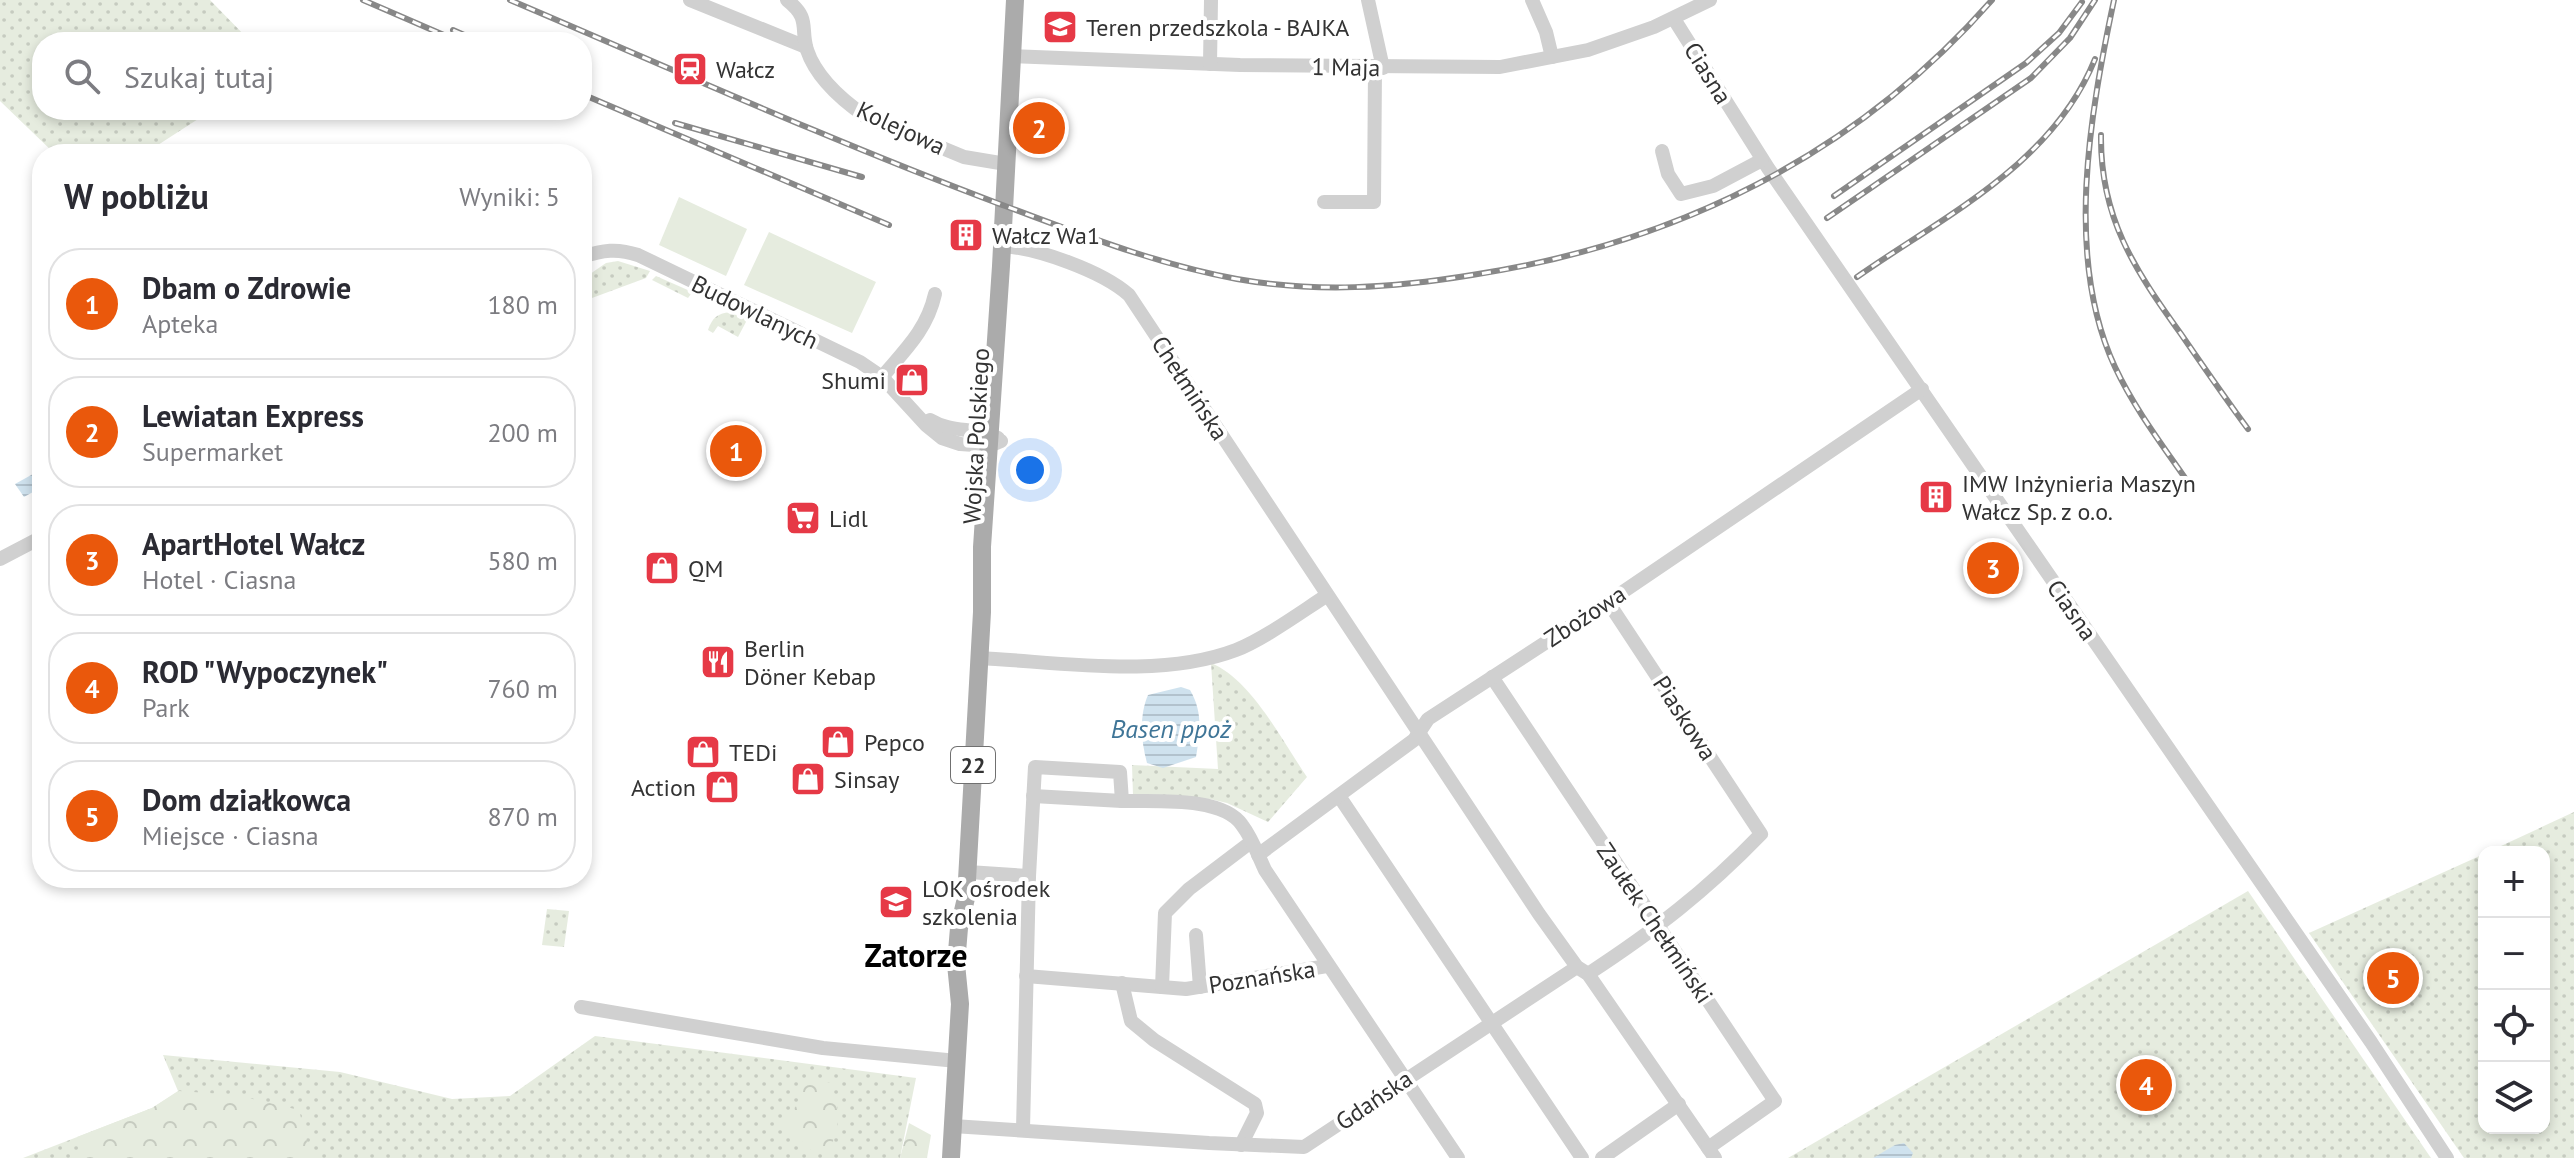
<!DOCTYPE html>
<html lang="pl">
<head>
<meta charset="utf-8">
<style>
	body { margin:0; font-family:"PT Sans",sans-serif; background:#f2f2f3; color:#2b2b33 }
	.controls { position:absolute; right:24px; bottom:24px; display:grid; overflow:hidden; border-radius:16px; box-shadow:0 4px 12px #0003 }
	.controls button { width:72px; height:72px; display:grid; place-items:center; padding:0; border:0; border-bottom:2px solid #e1e1e2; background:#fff; color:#2b2b33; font:40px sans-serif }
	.you { position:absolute; left:1030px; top:470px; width:28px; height:28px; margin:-20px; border:6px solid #fff; border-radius:50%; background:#1a73e8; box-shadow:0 0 0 12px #1a73e833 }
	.badge { display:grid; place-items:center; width:52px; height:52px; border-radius:50%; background:#ea580c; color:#fff; font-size:26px; font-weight:700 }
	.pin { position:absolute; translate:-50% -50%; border:4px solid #fff; box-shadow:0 2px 8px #0006 }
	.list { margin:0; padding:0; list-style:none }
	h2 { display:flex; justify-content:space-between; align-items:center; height:104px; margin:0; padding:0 32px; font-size:34px }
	h2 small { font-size:26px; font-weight:400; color:#7c7c81 }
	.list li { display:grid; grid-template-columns:52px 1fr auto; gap:24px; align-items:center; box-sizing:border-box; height:112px; margin:0 16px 16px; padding:0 16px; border:2px solid #e1e1e2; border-radius:32px }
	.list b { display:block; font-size:30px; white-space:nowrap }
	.list p { margin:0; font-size:26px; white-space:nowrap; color:#7c7c81 }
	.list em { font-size:26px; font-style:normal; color:#7c7c81 }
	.icon { flex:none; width:44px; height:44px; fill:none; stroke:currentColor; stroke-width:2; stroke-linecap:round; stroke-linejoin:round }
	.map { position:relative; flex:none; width:2574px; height:1158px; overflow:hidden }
	.search { position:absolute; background:#fff; box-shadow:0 4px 12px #0003; left:32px; top:32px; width:560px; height:88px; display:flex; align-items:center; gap:20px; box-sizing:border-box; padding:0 28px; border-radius:32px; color:#7c7c81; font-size:30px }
	.panel { position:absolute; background:#fff; box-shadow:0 4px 12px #0003; left:32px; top:144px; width:560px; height:744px; border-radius:32px }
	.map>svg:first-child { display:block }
	.green { fill:url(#green-dots) }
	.forest { fill:url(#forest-crowns) }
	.pitch { fill:#e6ecdf }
	.water { fill:url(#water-rules) }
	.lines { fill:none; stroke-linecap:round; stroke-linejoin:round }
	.minor { stroke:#d0d0d0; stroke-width:14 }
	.major { stroke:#ababab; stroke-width:18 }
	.rail-casing { stroke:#888; stroke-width:6 }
	.rail { stroke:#fff; stroke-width:3; stroke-dasharray:9; stroke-linecap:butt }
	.labels { text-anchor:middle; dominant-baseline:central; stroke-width:8; stroke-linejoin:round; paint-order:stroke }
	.shield { fill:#fff; stroke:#707070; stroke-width:2 }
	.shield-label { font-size:22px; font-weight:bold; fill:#333 }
	.poi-label { font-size:24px; fill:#333; stroke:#fff; text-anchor:start }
	.street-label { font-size:24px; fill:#333; stroke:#fff }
	.water-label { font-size:26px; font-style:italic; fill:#3f7597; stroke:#fff }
	.district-label { font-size:32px; font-weight:bold; fill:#000; stroke:#fff }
</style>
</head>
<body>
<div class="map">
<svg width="2574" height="1158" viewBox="0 0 2574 1158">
	<defs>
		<pattern id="green-dots" width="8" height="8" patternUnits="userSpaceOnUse" patternTransform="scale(2)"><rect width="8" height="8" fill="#e6ecdf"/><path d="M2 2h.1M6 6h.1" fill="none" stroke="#c6cbc0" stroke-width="1.8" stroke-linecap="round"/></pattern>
		<pattern id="forest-crowns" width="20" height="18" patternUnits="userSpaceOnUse" patternTransform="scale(2)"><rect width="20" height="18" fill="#e6ecdf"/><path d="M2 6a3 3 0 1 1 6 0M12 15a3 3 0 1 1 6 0" fill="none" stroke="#c6cbc0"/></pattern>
		<pattern id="water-rules" width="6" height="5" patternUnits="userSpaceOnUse" patternTransform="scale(2)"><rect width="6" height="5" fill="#cfe2ee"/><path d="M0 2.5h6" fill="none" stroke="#b2c2cd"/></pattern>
	</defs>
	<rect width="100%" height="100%" fill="#fff"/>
	<g class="green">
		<path d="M0 0H210L251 42H42V110H212L144 154H55L0 101Z"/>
		<path d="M618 261 650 271 646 278 592 298 590 274 606 263Z"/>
		<path d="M656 276 690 291 691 294 688 298 652 280Z"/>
		<path d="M730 312 747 320 738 337 718 326 713 333 708 330C713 317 717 314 730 312Z"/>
		<path d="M1211 663C1252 680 1282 741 1307 777L1268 822 1227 803 1210 799 1133 795 1132 765 1218 769Z"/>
		<path d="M2574 812V1158H2464L2309 933 2484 854V1128H2544V852H2488Z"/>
		<path d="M2248 891 2431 1158H1788Z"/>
		<path d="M547 909 569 911 564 947 542 945Z"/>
		<path d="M595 1036 916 1078 900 1158H23L152 1108 178 1091 163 1055 340 1072 452 1099 510 1096Z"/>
	</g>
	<g class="forest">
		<path d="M811 1078 831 1083C842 1117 840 1120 829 1153L811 1150 782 1122 798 1104 800 1085Z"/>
		<path d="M179 1091 236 1095 299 1110 311 1158H82L77 1137 152 1108Z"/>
		<path d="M909 1123 931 1135 927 1158H900Z"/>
	</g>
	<g class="pitch">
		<path d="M679 197 747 229 726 276 659 245Z"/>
		<path d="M769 232 876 282 852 333 744 285Z"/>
	</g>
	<g class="water">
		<path d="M42 469V487L24 497 15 484Z"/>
		<path d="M1181 687 1190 690C1203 712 1200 732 1196 757L1163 768 1147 763C1141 741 1139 716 1148 695Z"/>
		<path d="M1904 1143 1913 1153 1911 1158H1873L1895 1145Z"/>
	</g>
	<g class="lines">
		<g class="minor">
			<path d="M690 0 806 47"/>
			<path d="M787 0C811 19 800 27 807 50 816 77 842 100 865 116L964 157 1006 164"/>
			<path d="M1368 0 1383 68"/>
			<path d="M1532 0 1546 32 1552 57"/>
			<path d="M1674 19 1768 168 2371 1042 2447 1158"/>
			<path d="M1011 56 1240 65 1500 67 1588 50 1654 27 1710 0"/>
			<path d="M1210 64 1211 0"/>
			<path d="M1662 151 1668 174 1681 194 1713 186 1762 160"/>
			<path d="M1324 202H1374L1375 68"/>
			<path d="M1002 246C1037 248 1102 271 1129 295L1539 914 1577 967 1588 974 1715 1158"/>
			<path d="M582 257C603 250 617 248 638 255L860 362 882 377 926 425 942 438 960 444 989 446 1001 441"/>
			<path d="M882 377C904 351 927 330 935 294"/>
			<path d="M930 420C951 433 976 427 998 438"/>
			<path d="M0 559 42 537"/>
			<path d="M979 658C1060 662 1160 679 1236 650 1264 639 1301 612 1326 596"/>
			<path d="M1492 677 1775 1101 1708 1148"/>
			<path d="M1033 796 1122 801"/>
			<path d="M1339 796 1582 1158"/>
			<path d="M1258 855 1414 740 1428 719 1608 602 1922 389"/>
			<path d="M968 872 1029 876"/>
			<path d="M1196 935 1200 987"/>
			<path d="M1588 974C1655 930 1705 892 1761 834L1608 602"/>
			<path d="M1026 976 1186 989 1327 966"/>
			<path d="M1122 983 1131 1021 1154 1040 1255 1104 1257 1113 1241 1145"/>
			<path d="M1162 987 1165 913 1189 889 1251 842"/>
			<path d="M581 1007 823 1048 957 1061"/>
			<path d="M953 1126 1209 1143 1304 1147 1577 967"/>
			<path d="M1023 1129 1029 876 1035 767 1120 772 1122 801C1155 802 1222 796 1242 825 1252 838 1258 855 1265 870L1458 1158"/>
			<path d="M1602 1158 1679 1104"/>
		</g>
		<path class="major" d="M951 1158 960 1004 956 964 959 928 966 898 982 612V547L1001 266 1015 0"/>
		<g class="rail-casing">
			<g id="rail">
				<path d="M363 0 460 42"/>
				<path d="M510 0C672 69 832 141 997 203 1076 232 1154 264 1237 279 1316 293 1393 288 1472 275 1675 244 1855 156 1992 0"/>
				<path d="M2114 0C2090 114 2064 258 2115 367 2136 412 2167 451 2194 491"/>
				<path d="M453 30 480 42"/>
				<path d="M582 94 889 225"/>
				<path d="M675 123 862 177"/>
				<path d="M2101 135C2100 218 2135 270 2181 334 2203 366 2225 398 2248 429"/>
				<path d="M1834 196 2026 63 2059 33 2082 2"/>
				<path d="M1827 218 2031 78 2070 38 2095 0"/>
				<path d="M1857 277C1944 216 2053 164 2095 59"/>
			</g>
		</g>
		<use href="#rail" class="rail"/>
	</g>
	<defs>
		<g id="school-square" transform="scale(1.8)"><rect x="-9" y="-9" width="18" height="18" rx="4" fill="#e63946" stroke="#fff"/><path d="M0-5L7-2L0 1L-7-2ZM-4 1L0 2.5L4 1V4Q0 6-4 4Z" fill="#fff"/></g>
		<g id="station-square" transform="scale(1.8)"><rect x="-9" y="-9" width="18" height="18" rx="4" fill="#e63946" stroke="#fff"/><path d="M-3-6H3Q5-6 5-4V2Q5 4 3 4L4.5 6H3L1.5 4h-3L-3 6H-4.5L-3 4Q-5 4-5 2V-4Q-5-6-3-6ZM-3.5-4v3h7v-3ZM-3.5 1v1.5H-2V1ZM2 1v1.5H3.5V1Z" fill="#fff"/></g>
		<g id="building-square" transform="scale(1.8)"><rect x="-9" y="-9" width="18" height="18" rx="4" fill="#e63946" stroke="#fff"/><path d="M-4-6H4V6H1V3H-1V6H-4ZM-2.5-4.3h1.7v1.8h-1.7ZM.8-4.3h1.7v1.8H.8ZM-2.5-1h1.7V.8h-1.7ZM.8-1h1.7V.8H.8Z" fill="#fff"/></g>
		<g id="shop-square" transform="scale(1.8)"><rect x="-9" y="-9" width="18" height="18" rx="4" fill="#e63946" stroke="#fff"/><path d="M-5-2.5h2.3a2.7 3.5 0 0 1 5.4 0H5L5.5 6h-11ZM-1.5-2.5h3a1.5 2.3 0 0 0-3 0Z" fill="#fff"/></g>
		<g id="supermarket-square" transform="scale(1.8)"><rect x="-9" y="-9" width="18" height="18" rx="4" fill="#e63946" stroke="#fff"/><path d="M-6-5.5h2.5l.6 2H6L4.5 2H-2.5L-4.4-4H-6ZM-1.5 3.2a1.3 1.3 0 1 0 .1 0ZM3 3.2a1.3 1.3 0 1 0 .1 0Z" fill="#fff"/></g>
		<g id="restaurant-square" transform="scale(1.8)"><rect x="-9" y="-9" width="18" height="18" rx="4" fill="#e63946" stroke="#fff"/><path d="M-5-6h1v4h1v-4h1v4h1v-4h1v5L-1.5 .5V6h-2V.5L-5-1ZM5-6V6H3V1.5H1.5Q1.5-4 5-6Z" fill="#fff"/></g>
	</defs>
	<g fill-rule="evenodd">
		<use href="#school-square" x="1060" y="27"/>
		<use href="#station-square" x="690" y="69"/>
		<use href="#building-square" x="966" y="235"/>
		<use href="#shop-square" x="912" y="380"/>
		<use href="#building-square" x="1936" y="497"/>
		<use href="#supermarket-square" x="803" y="518"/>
		<use href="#shop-square" x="662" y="568"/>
		<use href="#restaurant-square" x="718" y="662"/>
		<use href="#shop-square" x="838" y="742"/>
		<use href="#shop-square" x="703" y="752"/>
		<use href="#shop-square" x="808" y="779"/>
		<use href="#shop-square" x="722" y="787"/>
		<use href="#school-square" x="896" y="902"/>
	</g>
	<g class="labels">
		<rect class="shield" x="951" y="747" width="44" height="36" rx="6"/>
		<g class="shield-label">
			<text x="973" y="765">22</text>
		</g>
		<g class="poi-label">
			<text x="1086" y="27">Teren przedszkola - BAJKA</text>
			<text x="716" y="69">Wałcz</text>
			<text x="992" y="235">Wałcz Wa1</text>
			<text x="886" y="380" text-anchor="end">Shumi</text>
			<text x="1962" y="483">IMW Inżynieria Maszyn<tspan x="1962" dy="28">Wałcz Sp. z o.o.</tspan></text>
			<text x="829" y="518">Lidl</text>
			<text x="688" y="568">QM</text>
			<text x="744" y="648">Berlin<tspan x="744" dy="28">Döner Kebap</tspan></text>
			<text x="864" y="742">Pepco</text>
			<text x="729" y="752">TEDi</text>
			<text x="834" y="779">Sinsay</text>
			<text x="696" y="787" text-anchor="end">Action</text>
			<text x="922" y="888">LOK ośrodek<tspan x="922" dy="28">szkolenia</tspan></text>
		</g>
		<g class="street-label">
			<text transform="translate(1346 67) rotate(1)">1 Maja</text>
			<text transform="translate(1708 73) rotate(58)">Ciasna</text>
			<text transform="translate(901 128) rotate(25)">Kolejowa</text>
			<text transform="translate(755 312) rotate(26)">Budowlanych</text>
			<text transform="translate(1190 388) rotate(57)">Chełmińska</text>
			<text transform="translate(976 436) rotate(-87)">Wojska Polskiego</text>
			<text transform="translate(2072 610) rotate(55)">Ciasna</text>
			<text transform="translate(1585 616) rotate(-33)">Zbożowa</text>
			<text transform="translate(1685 718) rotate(57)">Piaskowa</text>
			<text transform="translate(1655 923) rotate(56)">Zaułek Chełmiński</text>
			<text transform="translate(1262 977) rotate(-9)">Poznańska</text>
			<text transform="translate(1374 1100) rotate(-34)">Gdańska</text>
		</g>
		<g class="water-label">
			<text x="1171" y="728">Basen ppoż</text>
		</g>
		<g class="district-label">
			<text x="916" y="955">Zatorze</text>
		</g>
	</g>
</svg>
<div class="controls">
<button>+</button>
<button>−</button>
<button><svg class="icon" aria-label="locate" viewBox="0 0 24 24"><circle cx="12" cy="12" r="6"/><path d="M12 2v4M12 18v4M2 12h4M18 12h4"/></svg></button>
<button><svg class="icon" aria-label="layers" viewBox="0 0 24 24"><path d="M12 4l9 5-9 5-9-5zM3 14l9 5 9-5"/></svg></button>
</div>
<div class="you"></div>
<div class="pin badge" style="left:736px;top:451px">1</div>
<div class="pin badge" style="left:1039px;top:128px">2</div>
<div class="pin badge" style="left:1993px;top:568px">3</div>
<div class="pin badge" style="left:2146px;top:1085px">4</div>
<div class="pin badge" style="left:2393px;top:978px">5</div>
<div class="search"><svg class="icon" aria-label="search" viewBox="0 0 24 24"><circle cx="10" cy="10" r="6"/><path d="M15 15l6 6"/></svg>Szukaj tutaj</div>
<section class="panel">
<h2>W pobliżu<small>Wyniki: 5</small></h2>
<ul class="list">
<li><span class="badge">1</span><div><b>Dbam o Zdrowie</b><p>Apteka</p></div><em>180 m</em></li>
<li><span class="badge">2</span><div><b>Lewiatan Express</b><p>Supermarket</p></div><em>200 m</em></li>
<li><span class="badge">3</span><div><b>ApartHotel Wałcz</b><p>Hotel · Ciasna</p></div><em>580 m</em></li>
<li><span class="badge">4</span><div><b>ROD &quot;Wypoczynek&quot;</b><p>Park</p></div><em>760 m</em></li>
<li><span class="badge">5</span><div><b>Dom działkowca</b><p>Miejsce · Ciasna</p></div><em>870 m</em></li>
</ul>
</section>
</div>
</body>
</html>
